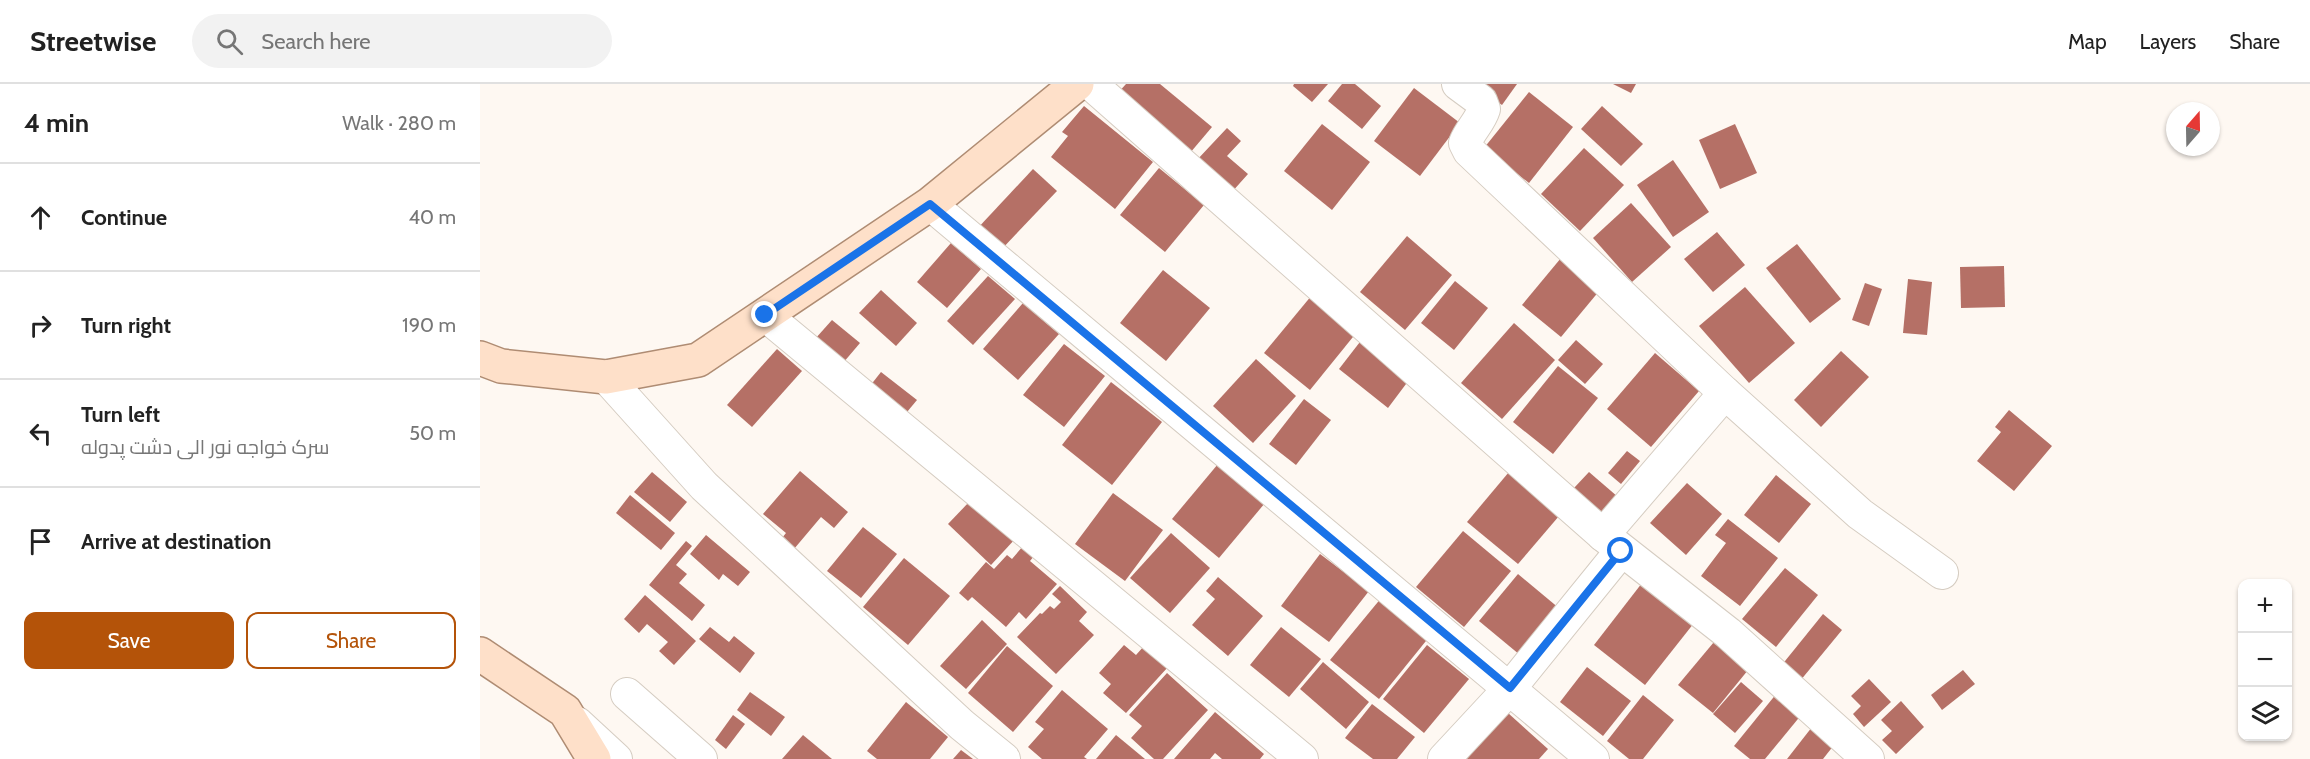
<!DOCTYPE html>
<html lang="en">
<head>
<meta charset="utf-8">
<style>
	body { margin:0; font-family:Cabin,Cairo,sans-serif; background:#f2f2f2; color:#222 }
	.controls { position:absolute; right:18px; bottom:18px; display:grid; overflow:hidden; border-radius:12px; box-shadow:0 2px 4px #0004 }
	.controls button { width:54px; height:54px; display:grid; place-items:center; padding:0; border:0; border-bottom:2px solid #e0e0e0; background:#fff; color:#222; font:30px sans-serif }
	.compass { position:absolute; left:1686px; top:18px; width:54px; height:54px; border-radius:50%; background:#fff; box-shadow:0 2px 4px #0004; rotate:20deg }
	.stop { position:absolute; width:18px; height:18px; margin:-14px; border:4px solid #1a73e8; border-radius:50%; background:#fff }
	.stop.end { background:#1a73e8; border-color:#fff; box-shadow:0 2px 6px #0008 }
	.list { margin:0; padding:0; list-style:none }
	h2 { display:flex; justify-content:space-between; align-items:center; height:78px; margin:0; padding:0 24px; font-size:26px }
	h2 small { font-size:20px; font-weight:400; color:#767676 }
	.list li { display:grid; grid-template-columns:39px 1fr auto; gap:18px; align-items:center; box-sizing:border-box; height:108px; padding:0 24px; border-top:2px solid #e0e0e0 }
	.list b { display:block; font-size:22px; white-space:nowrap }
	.list p { margin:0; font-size:20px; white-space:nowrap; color:#767676 }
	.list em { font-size:20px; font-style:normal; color:#767676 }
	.actions { display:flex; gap:12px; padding:18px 24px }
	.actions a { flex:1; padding:14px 0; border:2px solid #b45309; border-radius:12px; text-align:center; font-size:21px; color:#b45309 }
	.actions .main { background:#b45309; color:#fff }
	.icon { flex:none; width:33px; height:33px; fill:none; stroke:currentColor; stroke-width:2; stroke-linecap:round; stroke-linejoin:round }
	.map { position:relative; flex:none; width:1830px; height:675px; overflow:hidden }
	header { display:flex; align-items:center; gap:36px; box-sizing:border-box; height:84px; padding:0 30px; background:#fff; border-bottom:2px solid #e0e0e0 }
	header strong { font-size:28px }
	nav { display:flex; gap:33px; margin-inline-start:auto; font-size:21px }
	.search { width:420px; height:54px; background:#f2f2f2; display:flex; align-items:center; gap:15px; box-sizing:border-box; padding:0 21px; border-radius:33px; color:#767676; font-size:22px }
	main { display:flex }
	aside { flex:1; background:#fff }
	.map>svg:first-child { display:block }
	.building { fill:#b57066 }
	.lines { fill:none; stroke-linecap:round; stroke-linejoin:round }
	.minor-casing { stroke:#d5ccc1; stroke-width:34 }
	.major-casing { stroke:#af8c73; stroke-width:36 }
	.minor { stroke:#fff; stroke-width:32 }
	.major { stroke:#fee0c9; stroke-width:33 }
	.route { stroke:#1a73e8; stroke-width:8 }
</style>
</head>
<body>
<header>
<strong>Streetwise</strong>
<div class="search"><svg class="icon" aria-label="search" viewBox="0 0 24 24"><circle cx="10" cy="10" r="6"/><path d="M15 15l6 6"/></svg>Search here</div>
<nav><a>Map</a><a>Layers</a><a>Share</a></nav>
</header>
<main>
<aside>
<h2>4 min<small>Walk · 280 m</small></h2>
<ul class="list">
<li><svg class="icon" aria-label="ahead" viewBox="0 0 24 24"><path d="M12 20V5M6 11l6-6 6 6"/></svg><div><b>Continue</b></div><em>40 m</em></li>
<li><svg class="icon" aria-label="right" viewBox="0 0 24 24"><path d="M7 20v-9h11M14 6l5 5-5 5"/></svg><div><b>Turn right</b></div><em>190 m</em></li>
<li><svg class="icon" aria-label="left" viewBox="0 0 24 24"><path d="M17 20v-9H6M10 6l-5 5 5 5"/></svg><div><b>Turn left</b><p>سرک خواجه نور الی دشت پدوله</p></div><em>50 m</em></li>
<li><svg class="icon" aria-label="arrive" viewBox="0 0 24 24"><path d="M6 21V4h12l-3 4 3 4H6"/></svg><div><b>Arrive at destination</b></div></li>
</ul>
<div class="actions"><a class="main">Save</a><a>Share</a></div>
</aside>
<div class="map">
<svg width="1830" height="675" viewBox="0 0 1830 675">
	<rect width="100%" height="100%" fill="#fef8f2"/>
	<g class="building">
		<path d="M646 0H680L732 43 710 69 637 10Z"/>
		<path d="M814 0H848L832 18 813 2Z"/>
		<path d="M862 0H875L901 22 882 45 848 17Z"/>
		<path d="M992 0H1037L1022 21Z"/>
		<path d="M1133 0H1156L1151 9Z"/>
		<path d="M934 4 980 39 940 92 894 57Z"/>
		<path d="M1049 8 1093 43 1049 99 1004 64Z"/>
		<path d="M604 22 673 78 635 125 571 73 588 52 582 48Z"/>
		<path d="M1122 22 1163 60 1141 82 1101 45Z"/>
		<path d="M842 40 890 78 852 126 804 87Z"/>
		<path d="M1255 40 1277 89 1240 105 1219 56Z"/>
		<path d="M747 44 761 57 747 72 768 90 751 109 716 77Z"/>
		<path d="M1104 64 1144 101 1100 147 1061 110Z"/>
		<path d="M1193 76 1229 128 1193 153 1157 101Z"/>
		<path d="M679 84 724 121 685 168 640 131Z"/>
		<path d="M553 85 577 107 519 168 496 146Z"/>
		<path d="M1151 119 1191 163 1152 198 1113 154Z"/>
		<path d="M1237 148 1265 181 1233 208 1204 175Z"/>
		<path d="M927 152 972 191 925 246 880 208Z"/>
		<path d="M471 159 501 185 467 224 437 198Z"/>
		<path d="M1317 160 1361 215 1330 239 1286 184Z"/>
		<path d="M1081 174 1120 206 1081 253 1042 221Z"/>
		<path d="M1524 182 1525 223 1481 224 1480 183Z"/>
		<path d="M683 186 730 224 686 277 640 239Z"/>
		<path d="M508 192 535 215 493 261 467 237Z"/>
		<path d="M1428 195 1452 198 1447 251 1423 249Z"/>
		<path d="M975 197 1008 224 974 266 941 239Z"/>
		<path d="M1385 199 1402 205 1389 242 1372 236Z"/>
		<path d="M1265 203 1315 259 1269 299 1219 242Z"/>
		<path d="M401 206 437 239 416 262 379 229Z"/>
		<path d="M832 211 877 248 830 306 784 269Z"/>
		<path d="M543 219 579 250 538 296 503 265Z"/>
		<path d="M352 236 380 259 363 279 335 255Z"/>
		<path d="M1034 239 1075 276 1022 335 981 299Z"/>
		<path d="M883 254 932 292 908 324 859 285Z"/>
		<path d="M1096 256 1123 280 1105 300 1078 276Z"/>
		<path d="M584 260 625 292 584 343 543 311Z"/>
		<path d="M297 265 322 287 272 343 247 321Z"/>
		<path d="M1361 267 1389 293 1341 343 1314 316Z"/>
		<path d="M1175 269 1219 307 1171 363 1127 325Z"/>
		<path d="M776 275 816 312 773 359 733 322Z"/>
		<path d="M1078 282 1118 314 1073 370 1033 338Z"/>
		<path d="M401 288 437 316 422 334 386 307Z"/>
		<path d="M631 298 682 338 632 401 582 361Z"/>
		<path d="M824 315 851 336 816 381 789 360Z"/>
		<path d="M1529 326 1572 362 1534 407 1497 377 1521 348 1515 343Z"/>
		<path d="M1147 367 1160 377 1141 400 1128 389Z"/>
		<path d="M738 380 785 419 739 474 692 435Z"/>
		<path d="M1034 382 1085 425 1038 480 987 438Z"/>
		<path d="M320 387 368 428 354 444 341 433 314 465 302 454 306 449 283 430Z"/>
		<path d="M172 388 207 418 190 438 154 408Z"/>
		<path d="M1109 388 1138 413 1123 430 1094 404Z"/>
		<path d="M1296 391 1331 420 1299 459 1264 431Z"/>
		<path d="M1207 399 1242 430 1206 471 1170 439Z"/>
		<path d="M633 409 683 446 645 497 595 460Z"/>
		<path d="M150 411 195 449 181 466 136 429Z"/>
		<path d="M490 417 536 454 511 481 468 440Z"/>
		<path d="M1248 435 1298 474 1260 522 1221 492 1246 459 1235 451Z"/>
		<path d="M383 443 417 470 381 514 347 487Z"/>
		<path d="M983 447 1031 487 984 543 936 503Z"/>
		<path d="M691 449 730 484 690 529 650 494Z"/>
		<path d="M226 451 270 488 258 502 243 490 239 496 210 470Z"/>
		<path d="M206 457 212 462 196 481 207 490 199 499 225 521 212 537 169 501Z"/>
		<path d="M543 462 554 472 550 477 577 500 546 535 539 528 526 543 492 513 488 517 479 509 506 478 514 485 527 471 532 475Z"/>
		<path d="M840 470 889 507 849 558 801 522Z"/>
		<path d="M424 474 470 512 428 561 383 523Z"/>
		<path d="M1305 484 1338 511 1296 563 1262 535Z"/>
		<path d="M1038 490 1080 525 1040 571 999 537Z"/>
		<path d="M738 493 783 532 748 572 712 541 735 515 726 507Z"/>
		<path d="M1162 499 1214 539 1165 601 1114 561Z"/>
		<path d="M580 502 607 528 599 537 614 551 576 590 537 553 560 529 562 530 570 522 574 525 581 518 572 510Z"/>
		<path d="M165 511 216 557 194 581 179 567 188 558 167 540 159 549 144 535Z"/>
		<path d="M902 513 950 552 899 615 850 576Z"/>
		<path d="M1343 530 1362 546 1320 597 1301 582Z"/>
		<path d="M502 536 527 560 486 605 460 582Z"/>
		<path d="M230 543 249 558 254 552 275 569 260 589 219 555Z"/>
		<path d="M801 543 841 575 809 613 770 581Z"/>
		<path d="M1239 552 1273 580 1233 629 1198 601Z"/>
		<path d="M644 561 656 571 664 562 688 583 646 629 623 609 631 600 619 589Z"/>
		<path d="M947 561 989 595 944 649 903 615Z"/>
		<path d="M527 562 573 602 533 648 488 609Z"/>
		<path d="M843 578 889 618 866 645 820 605Z"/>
		<path d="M1107 583 1151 617 1123 652 1080 618Z"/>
		<path d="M1483 586 1495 600 1462 626 1451 611Z"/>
		<path d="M687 589 728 626 683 675H674L651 654 662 642 649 631Z"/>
		<path d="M1389 595 1411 618 1384 643 1373 630 1381 622 1371 612Z"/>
		<path d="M1261 598 1283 617 1255 649 1233 630Z"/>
		<path d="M582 606 628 645 604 673 607 675H562L548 663 564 645 555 638Z"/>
		<path d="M270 608 305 633 291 652 257 626Z"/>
		<path d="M1297 609 1322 630 1285 675H1270L1254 662Z"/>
		<path d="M1163 611 1194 636 1163 675H1149L1127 657Z"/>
		<path d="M1421 617 1444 643 1416 670 1402 656 1412 647 1401 636Z"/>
		<path d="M426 618 468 653 450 675H397L387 667Z"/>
		<path d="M892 620 935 653 917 675H893L865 654Z"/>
		<path d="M735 628 784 670 780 675H742L735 669 730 675H694Z"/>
		<path d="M1028 629 1068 665 1059 675H986Z"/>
		<path d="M253 631 265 640 246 665 235 656Z"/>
		<path d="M1332 643 1354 661 1343 675H1307Z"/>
		<path d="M323 651 352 675H302Z"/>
		<path d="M636 651 665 675H616Z"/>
		<path d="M481 666 493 675H473Z"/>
	</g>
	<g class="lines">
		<g class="minor-casing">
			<g id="minor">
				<path d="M611 0 1123 451 1248 549 1388 675"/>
				<path d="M978 0 1001 17 1004 25C1000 38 990 46 985 59L989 67 1245 309 1380 430 1462 489"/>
				<path d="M450 120 1113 675"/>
				<path d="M285 231 822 675"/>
				<path d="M126 293 224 402 482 641 524 675"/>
				<path d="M1123 451 1245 309"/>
				<path d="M147 610 221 675"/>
				<path d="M97 639 136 675"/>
				<path d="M964 675 1030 604 1141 467"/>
			</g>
		</g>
		<g class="major-casing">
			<g id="major">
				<path d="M0 274 21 282 126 293 218 276 450 120 597 0"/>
				<path d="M0 570 85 627 114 675"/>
			</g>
		</g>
		<use href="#minor" class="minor"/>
		<use href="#major" class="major"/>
	</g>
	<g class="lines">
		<path class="route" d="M285 231 450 120 1030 604 1141 467"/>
	</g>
</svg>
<div class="controls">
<button>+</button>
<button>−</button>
<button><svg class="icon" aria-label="layers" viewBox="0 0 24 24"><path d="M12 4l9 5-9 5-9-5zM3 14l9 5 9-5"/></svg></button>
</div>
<svg class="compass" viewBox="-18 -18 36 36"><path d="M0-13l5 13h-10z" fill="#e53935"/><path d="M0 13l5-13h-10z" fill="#767676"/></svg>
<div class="stop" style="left:1141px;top:467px"></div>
<div class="stop end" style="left:285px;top:231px"></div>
</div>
</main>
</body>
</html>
